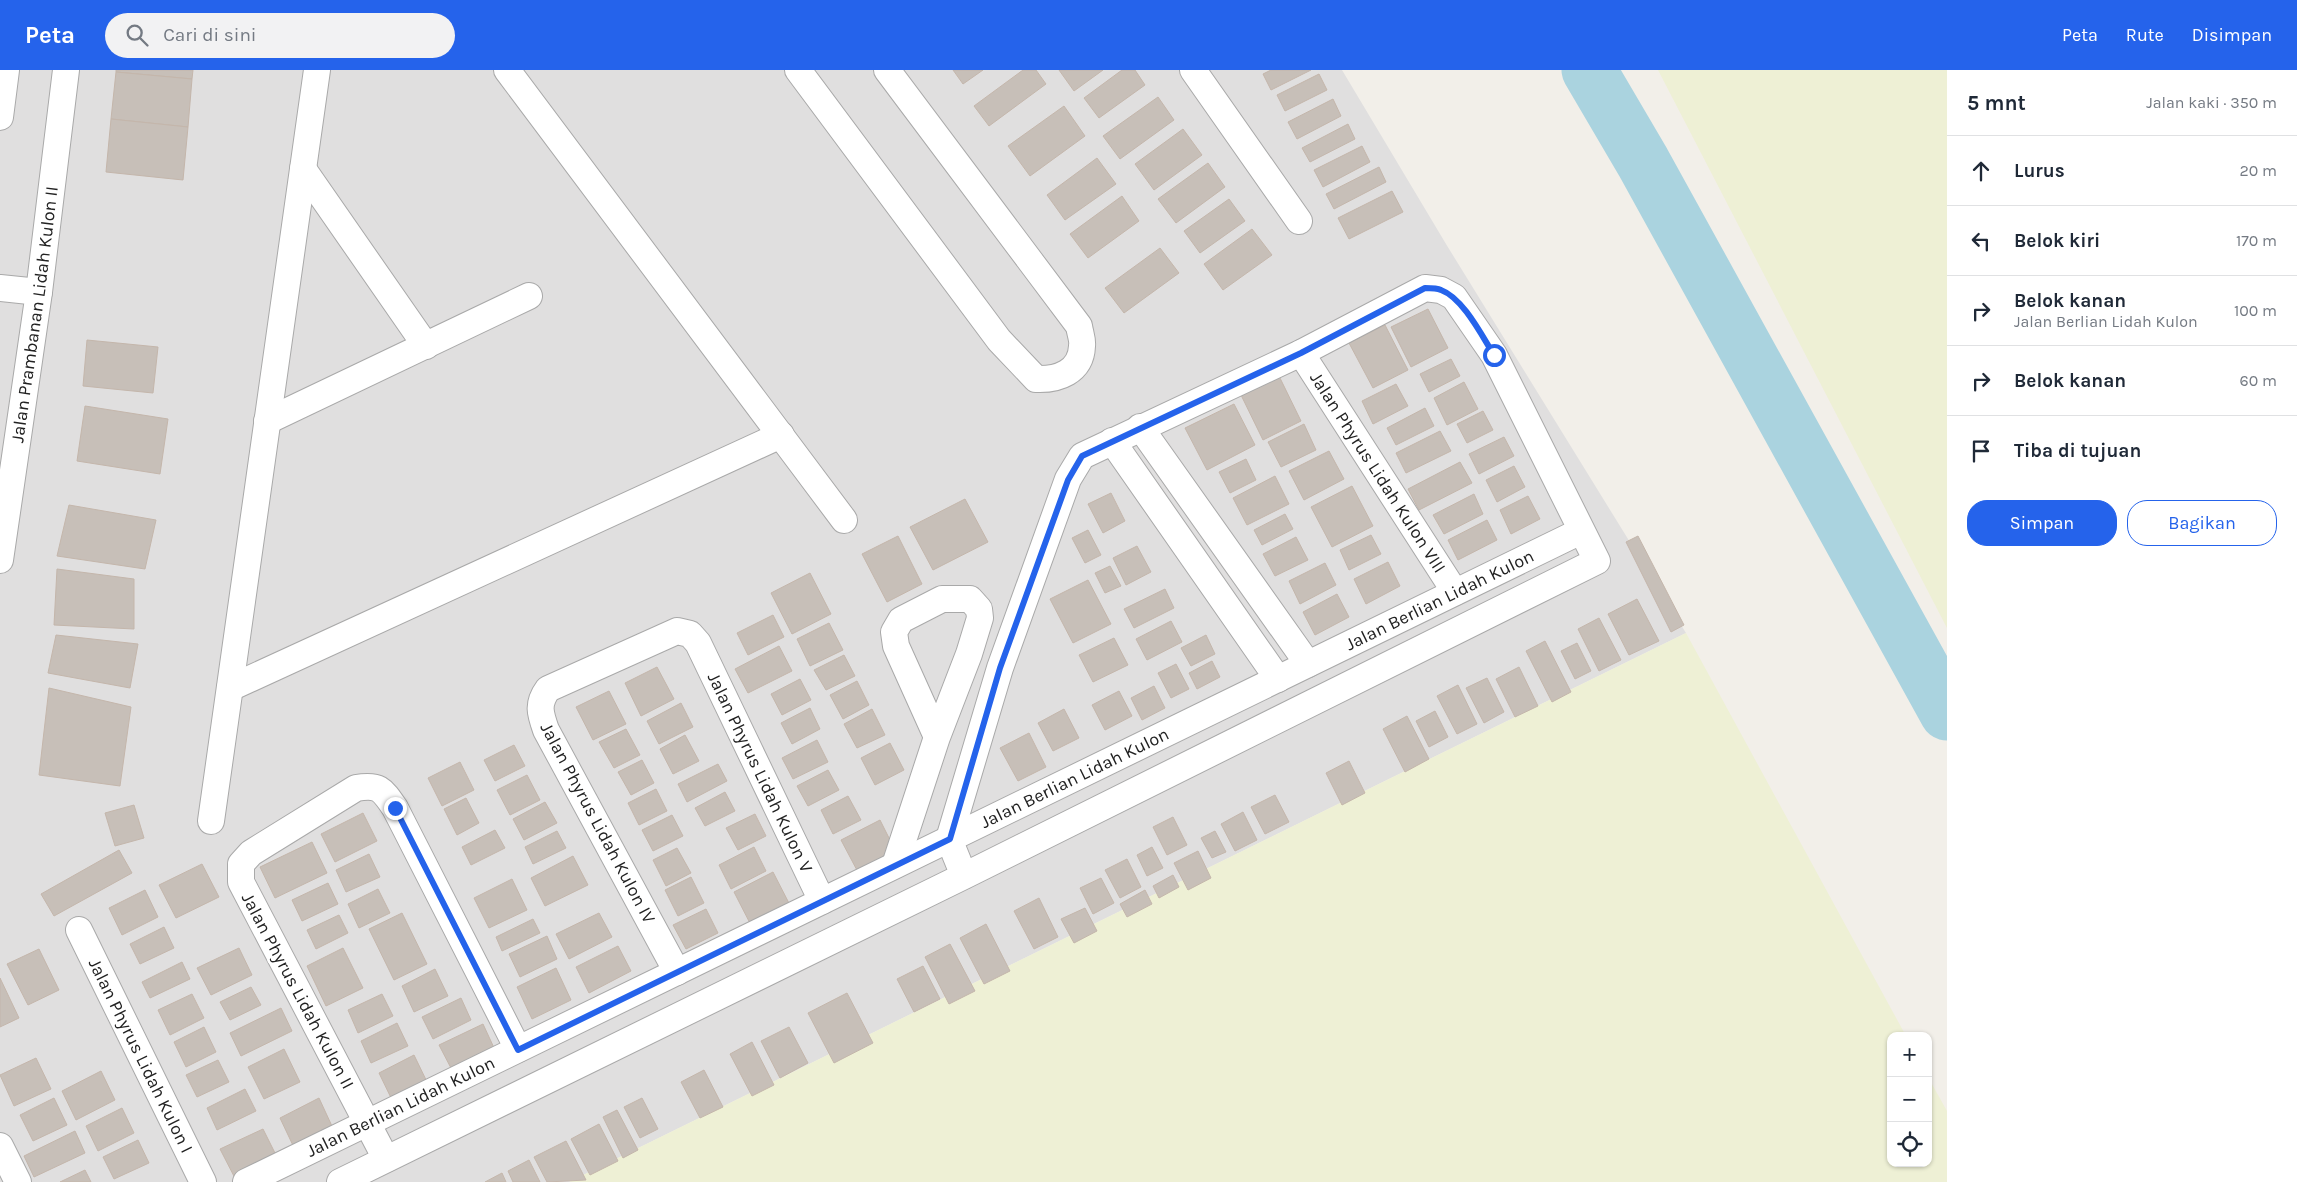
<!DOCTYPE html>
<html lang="id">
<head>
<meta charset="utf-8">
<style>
	body { margin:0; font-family:Karla,sans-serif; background:#f2f2f3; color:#1f2937 }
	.controls { position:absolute; right:15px; bottom:15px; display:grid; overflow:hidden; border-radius:10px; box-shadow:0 1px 4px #0004 }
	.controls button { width:45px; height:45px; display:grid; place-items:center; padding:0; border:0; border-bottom:1px solid #e0e1e3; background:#fff; color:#1f2937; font:25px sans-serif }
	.stop { position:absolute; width:15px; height:15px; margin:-11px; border:4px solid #2563eb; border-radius:50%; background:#fff }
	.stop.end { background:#2563eb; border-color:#fff; box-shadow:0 1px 5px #0008 }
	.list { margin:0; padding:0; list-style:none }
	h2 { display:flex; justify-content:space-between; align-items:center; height:65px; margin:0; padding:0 20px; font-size:21px }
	h2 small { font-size:16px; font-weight:400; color:#747a83 }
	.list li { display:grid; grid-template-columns:32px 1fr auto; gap:15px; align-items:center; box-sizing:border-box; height:70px; padding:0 20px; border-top:1px solid #e0e1e3 }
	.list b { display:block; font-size:19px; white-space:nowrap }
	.list p { margin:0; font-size:16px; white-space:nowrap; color:#747a83 }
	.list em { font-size:16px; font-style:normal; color:#747a83 }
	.actions { display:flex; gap:10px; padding:15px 20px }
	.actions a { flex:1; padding:11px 0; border:1px solid #2563eb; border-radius:20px; text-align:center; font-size:18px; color:#2563eb }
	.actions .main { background:#2563eb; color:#fff }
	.icon { flex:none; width:28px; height:28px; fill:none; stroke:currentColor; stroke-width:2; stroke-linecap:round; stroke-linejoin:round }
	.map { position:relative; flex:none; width:1947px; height:1112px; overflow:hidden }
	header { display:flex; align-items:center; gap:30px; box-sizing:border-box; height:70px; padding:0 25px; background:#2563eb; color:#fff }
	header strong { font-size:24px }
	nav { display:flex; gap:28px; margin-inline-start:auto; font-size:18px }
	.search { width:350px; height:45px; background:#f2f2f3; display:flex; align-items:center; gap:12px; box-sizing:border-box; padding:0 18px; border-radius:28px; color:#747a83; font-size:19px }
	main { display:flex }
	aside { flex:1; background:#fff }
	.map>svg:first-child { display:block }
	.residential { fill:#e0dfdf }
	.farmland { fill:#eef0d5 }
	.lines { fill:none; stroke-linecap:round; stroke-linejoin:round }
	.river { stroke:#aad3df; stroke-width:55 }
	.building { fill:#c7bfb8; stroke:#c4b6ab }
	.minor-casing { stroke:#a9a9a9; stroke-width:28 }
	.minor { stroke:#fff; stroke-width:26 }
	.route { stroke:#2563eb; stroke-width:6 }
	.labels { text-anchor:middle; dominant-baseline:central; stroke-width:5; stroke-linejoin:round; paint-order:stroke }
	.street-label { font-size:18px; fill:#222; stroke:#fff }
</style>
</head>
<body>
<header>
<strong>Peta</strong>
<div class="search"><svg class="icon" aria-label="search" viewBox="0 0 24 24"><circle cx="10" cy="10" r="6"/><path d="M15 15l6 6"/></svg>Cari di sini</div>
<nav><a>Peta</a><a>Rute</a><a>Disimpan</a></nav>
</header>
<main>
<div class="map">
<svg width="1947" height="1112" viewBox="0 0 1947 1112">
	<rect width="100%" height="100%" fill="#f2efe9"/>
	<path class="residential" d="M0 0H1342L1446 174 1686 563 569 1112H0Z"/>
	<g class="farmland">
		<path d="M1658 0H1947V558Z"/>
		<path d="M1686 563 1906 966H1891V1093H1928V1007L1947 1041V1112H569Z"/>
	</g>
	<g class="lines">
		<path class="river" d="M1589 0 1643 92 1947 643"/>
	</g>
	<g class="building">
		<path d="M116 0H193L192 9 116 2Z"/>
		<path d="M953 0H983L963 14Z"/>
		<path d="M1023 0H1036L1046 14 989 56 974 36Z"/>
		<path d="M1059 0H1103L1074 21Z"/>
		<path d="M1122 0H1135L1145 15 1099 48 1084 28Z"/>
		<path d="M1271 0H1311L1271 20 1263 4Z"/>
		<path d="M116 2 192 9 188 57 111 49Z"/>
		<path d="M1319 4 1327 20 1285 41 1277 25Z"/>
		<path d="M1158 27 1174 50 1120 89 1103 66Z"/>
		<path d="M1333 29 1341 46 1297 69 1288 52Z"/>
		<path d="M1064 36 1085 66 1030 106 1008 76Z"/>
		<path d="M111 49 188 57 183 110 106 102Z"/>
		<path d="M1348 54 1355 69 1310 92 1302 78Z"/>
		<path d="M1183 59 1202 85 1154 120 1135 94Z"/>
		<path d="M1362 76 1370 92 1323 117 1314 100Z"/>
		<path d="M1097 88 1116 114 1065 150 1047 125Z"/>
		<path d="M1208 93 1225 117 1176 153 1158 129Z"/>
		<path d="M1379 97 1386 112 1334 139 1326 124Z"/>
		<path d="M1392 121 1403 142 1349 169 1338 148Z"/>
		<path d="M1122 126 1139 151 1088 188 1070 164Z"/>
		<path d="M1229 129 1245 151 1200 183 1184 161Z"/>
		<path d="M1252 159 1272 185 1223 220 1204 194Z"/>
		<path d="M1160 178 1179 203 1124 243 1105 218Z"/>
		<path d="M1428 239 1448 278 1411 297 1391 257Z"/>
		<path d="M1385 255 1408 300 1373 318 1349 273Z"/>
		<path d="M87 270 158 277 153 323 83 316Z"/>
		<path d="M1451 289 1460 306 1429 322 1420 304Z"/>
		<path d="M1279 306 1301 351 1263 370 1241 325Z"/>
		<path d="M1464 312 1478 339 1447 355 1434 328Z"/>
		<path d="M1396 314 1408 336 1373 354 1362 331Z"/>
		<path d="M1234 334 1255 375 1207 400 1185 358Z"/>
		<path d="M85 336 168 349 160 404 77 391Z"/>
		<path d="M1425 338 1434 356 1396 375 1387 358Z"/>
		<path d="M1483 341 1493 360 1467 373 1457 354Z"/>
		<path d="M1304 354 1316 380 1281 397 1268 372Z"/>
		<path d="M1440 361 1451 381 1406 403 1396 383Z"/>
		<path d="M1504 367 1514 386 1479 404 1469 384Z"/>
		<path d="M1329 381 1344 409 1304 430 1289 401Z"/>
		<path d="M1246 389 1256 410 1230 423 1219 402Z"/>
		<path d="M1460 392 1472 413 1419 440 1408 419Z"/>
		<path d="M1514 396 1525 417 1497 432 1486 410Z"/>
		<path d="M1275 406 1289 434 1247 455 1233 428Z"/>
		<path d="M1352 416 1373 456 1332 477 1311 437Z"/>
		<path d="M1111 423 1125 451 1103 463 1088 434Z"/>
		<path d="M1474 424 1483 444 1444 464 1433 445Z"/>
		<path d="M1528 426 1540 449 1511 464 1500 440Z"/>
		<path d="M965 429 988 472 933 500 910 457Z"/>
		<path d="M69 435 156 450 145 499 57 486Z"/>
		<path d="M1285 444 1293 459 1262 475 1254 460Z"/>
		<path d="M1487 450 1497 470 1458 490 1448 470Z"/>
		<path d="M1088 460 1101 485 1085 493 1072 468Z"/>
		<path d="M1371 465 1381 484 1349 500 1340 480Z"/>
		<path d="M898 466 922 514 887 532 862 484Z"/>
		<path d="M1638 466 1684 555 1671 562 1626 472Z"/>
		<path d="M1296 467 1308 490 1275 506 1263 484Z"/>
		<path d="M1137 476 1151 502 1126 515 1113 488Z"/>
		<path d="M1388 492 1400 516 1366 534 1354 509Z"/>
		<path d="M1325 493 1336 515 1300 534 1289 511Z"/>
		<path d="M1110 496 1121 516 1105 523 1095 503Z"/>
		<path d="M57 499 134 509V559L54 555Z"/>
		<path d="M810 503 831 544 792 564 771 523Z"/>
		<path d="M1088 510 1111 554 1073 573 1050 529Z"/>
		<path d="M1165 519 1174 538 1134 558 1124 539Z"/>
		<path d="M1337 524 1349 547 1315 565 1303 542Z"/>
		<path d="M1637 529 1659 571 1629 585 1608 544Z"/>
		<path d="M773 545 784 567 748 585 737 563Z"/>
		<path d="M1599 548 1621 590 1599 601 1578 559Z"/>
		<path d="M1171 551 1182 572 1147 590 1136 569Z"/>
		<path d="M829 553 843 580 810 596 797 569Z"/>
		<path d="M56 565 138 574 130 618 48 603Z"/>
		<path d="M1206 565 1215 584 1191 596 1181 578Z"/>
		<path d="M1114 568 1128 595 1093 612 1079 585Z"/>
		<path d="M1545 571 1571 622 1552 632 1526 581Z"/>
		<path d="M1577 573 1591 601 1575 609 1561 581Z"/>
		<path d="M779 576 792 601 748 623 735 599Z"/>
		<path d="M844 585 855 606 826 620 814 600Z"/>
		<path d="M1212 591 1220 607 1197 619 1189 603Z"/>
		<path d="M1176 594 1189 619 1171 628 1158 603Z"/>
		<path d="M657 597 674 629 641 646 625 613Z"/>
		<path d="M1519 597 1538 636 1515 647 1496 609Z"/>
		<path d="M1487 608 1504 642 1484 653 1466 618Z"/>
		<path d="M800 609 811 630 782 645 771 624Z"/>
		<path d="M857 611 869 635 843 649 830 625Z"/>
		<path d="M1458 615 1477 654 1457 664 1437 626Z"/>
		<path d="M1154 616 1165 638 1142 650 1131 628Z"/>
		<path d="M49 618 131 637 120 716 39 705Z"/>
		<path d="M609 621 626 654 593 670 576 637Z"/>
		<path d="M1119 621 1132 646 1105 660 1092 635Z"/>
		<path d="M681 633 693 657 659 674 647 651Z"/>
		<path d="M810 638 820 659 792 674 781 653Z"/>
		<path d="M872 639 885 665 857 678 844 654Z"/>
		<path d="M1064 639 1079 668 1053 681 1038 653Z"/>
		<path d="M1435 641 1448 667 1429 677 1416 651Z"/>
		<path d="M1407 646 1429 689 1405 702 1383 659Z"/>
		<path d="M626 659 640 685 614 698 599 672Z"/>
		<path d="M1029 663 1046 697 1018 711 1000 678Z"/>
		<path d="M685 665 699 691 673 704 660 679Z"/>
		<path d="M817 670 828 692 793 709 782 688Z"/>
		<path d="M890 673 904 700 875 715 861 688Z"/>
		<path d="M514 675 525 696 495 711 484 690Z"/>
		<path d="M642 690 654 713 631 725 618 702Z"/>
		<path d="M1349 691 1365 723 1342 735 1326 703Z"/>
		<path d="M460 692 474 720 442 736 428 708Z"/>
		<path d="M718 694 727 711 687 732 678 714Z"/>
		<path d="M828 700 839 720 808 736 797 716Z"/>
		<path d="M527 705 540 730 510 745 497 720Z"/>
		<path d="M656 719 667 741 639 755 628 733Z"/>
		<path d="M725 722 735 741 705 756 695 738Z"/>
		<path d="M1275 725 1289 752 1265 764 1251 737Z"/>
		<path d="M848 726 861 750 833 764 821 740Z"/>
		<path d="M466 728 479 753 457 765 444 739Z"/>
		<path d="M545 732 557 753 524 770 513 749Z"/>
		<path d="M134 735 144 768 115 776 105 743Z"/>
		<path d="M1243 742 1257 770 1235 781 1221 754Z"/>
		<path d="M363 743 377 771 335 792 321 764Z"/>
		<path d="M755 744 766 766 738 780 726 758Z"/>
		<path d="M672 745 683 766 653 781 642 760Z"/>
		<path d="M1173 747 1187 775 1167 785 1153 757Z"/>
		<path d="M880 750 897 784 859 804 841 770Z"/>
		<path d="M495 760 505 778 471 795 462 777Z"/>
		<path d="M557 761 566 778 533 794 525 777Z"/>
		<path d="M1215 761 1226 782 1212 788 1201 768Z"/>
		<path d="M312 772 327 803 275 828 260 797Z"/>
		<path d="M754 777 766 801 731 819 719 795Z"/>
		<path d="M1152 777 1163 798 1147 806 1137 785Z"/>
		<path d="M677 778 691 803 666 816 653 790Z"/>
		<path d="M119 780 132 803 54 846 41 824Z"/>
		<path d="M1198 781 1211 808 1188 820 1174 793Z"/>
		<path d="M369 784 380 807 346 822 336 800Z"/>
		<path d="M573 786 588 815 545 836 531 808Z"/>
		<path d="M1127 789 1141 817 1120 828 1105 800Z"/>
		<path d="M202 794 219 827 176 848 159 815Z"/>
		<path d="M773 802 793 841 754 861 734 822Z"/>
		<path d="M1173 805 1179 817 1159 828 1153 816Z"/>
		<path d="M691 807 704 833 678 846 665 820Z"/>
		<path d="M1101 808 1114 833 1093 844 1080 818Z"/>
		<path d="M512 809 527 840 489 858 474 828Z"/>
		<path d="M328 813 338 834 302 851 292 830Z"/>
		<path d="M378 819 390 843 359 858 348 834Z"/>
		<path d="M145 820 158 847 122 865 109 838Z"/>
		<path d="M1145 820 1152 834 1127 847 1120 834Z"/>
		<path d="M1039 828 1058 867 1034 879 1014 841Z"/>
		<path d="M1085 838 1097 861 1074 873 1061 849Z"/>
		<path d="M706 839 718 863 686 879 673 855Z"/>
		<path d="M402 843 427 894 394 910 369 859Z"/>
		<path d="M599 843 612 867 569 889 556 864Z"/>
		<path d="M339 845 348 863 316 879 307 860Z"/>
		<path d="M533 849 540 863 502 881 496 867Z"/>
		<path d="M986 854 1010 901 984 914 960 868Z"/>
		<path d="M164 857 174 878 140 894 130 874Z"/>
		<path d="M547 866 557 889 520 907 509 884Z"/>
		<path d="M950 874 975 921 949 934 925 887Z"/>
		<path d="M618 876 631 901 589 923 576 897Z"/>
		<path d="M239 878 252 905 211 925 197 898Z"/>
		<path d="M343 878 363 918 326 936 307 896Z"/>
		<path d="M39 879 59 920 28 935 7 894Z"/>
		<path d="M182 892 190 909 150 928 142 912Z"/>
		<path d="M923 896 940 929 914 942 897 909Z"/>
		<path d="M556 898 571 930 532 949 517 917Z"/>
		<path d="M435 899 448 926 414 942 402 916Z"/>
		<path d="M0 908 19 948 0 957Z"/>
		<path d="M251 917 261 935 230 950 220 932Z"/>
		<path d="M847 923 873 973 834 993 808 943Z"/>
		<path d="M192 924 204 948 170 965 158 940Z"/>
		<path d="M382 924 393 946 358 963 348 940Z"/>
		<path d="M461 928 471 950 433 969 422 947Z"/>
		<path d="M281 938 292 961 241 986 230 963Z"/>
		<path d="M397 953 408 976 371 993 361 971Z"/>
		<path d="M483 954 495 980 452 1000 439 975Z"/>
		<path d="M204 957 216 982 186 997 174 972Z"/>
		<path d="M789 957 808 993 780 1008 761 971Z"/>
		<path d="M752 972 774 1015 752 1026 730 984Z"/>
		<path d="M284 979 300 1012 264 1029 248 997Z"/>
		<path d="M414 985 429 1016 394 1034 379 1003Z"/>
		<path d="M36 988 51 1019 14 1036 0 1005Z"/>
		<path d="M218 990 229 1012 197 1027 186 1005Z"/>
		<path d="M704 1000 723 1037 700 1048 681 1012Z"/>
		<path d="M101 1001 115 1030 76 1050 62 1021Z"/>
		<path d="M245 1019 256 1041 217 1060 207 1038Z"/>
		<path d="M54 1028 67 1055 33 1071 20 1045Z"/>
		<path d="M319 1028 337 1067 298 1086 280 1048Z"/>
		<path d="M642 1028 658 1059 640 1068 624 1037Z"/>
		<path d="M122 1038 134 1063 98 1081 86 1056Z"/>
		<path d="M617 1040 638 1080 623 1088 603 1047Z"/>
		<path d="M599 1054 618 1091 590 1105 571 1069Z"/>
		<path d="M263 1059 280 1093 237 1112 220 1079Z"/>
		<path d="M75 1061 85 1083 34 1107 24 1086Z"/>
		<path d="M138 1070 149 1093 114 1109 103 1087Z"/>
		<path d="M566 1071 586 1110 547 1112 534 1087Z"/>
		<path d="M529 1090 540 1112H513L508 1101Z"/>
		<path d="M85 1100 91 1112H60Z"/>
		<path d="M502 1103 506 1112H485Z"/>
	</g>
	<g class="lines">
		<g class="minor-casing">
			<g id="minor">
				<path d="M507 0 844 450"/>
				<path d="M798 0 999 270 1036 309C1058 310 1081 302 1082 276 1083 270 1080 263 1079 256L887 0"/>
				<path d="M1193 0 1299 151"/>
				<path d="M0 47 6 0"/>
				<path d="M303 99 426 276"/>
				<path d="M0 218 39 222"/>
				<path id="s1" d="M1301 283 1455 522"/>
				<path d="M267 351 529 226"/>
				<path d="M1140 357 1308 594"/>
				<path d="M1112 371 1278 609"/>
				<path id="s2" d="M0 490 39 222 66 0"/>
				<path d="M230 618 781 365"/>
				<path d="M211 751 317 0"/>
				<path d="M895 795 937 667 969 584 980 548 979 539 970 529H942L901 550 894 562 896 576 937 667"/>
				<path id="s3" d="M79 860 203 1112"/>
				<path id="s4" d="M677 902 546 660C540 643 537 634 548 619L677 561 690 564 698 573 822 831"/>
				<path d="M0 1076 18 1112"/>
				<path d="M386 1089 241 812V794L251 783 356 718C379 714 382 719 395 738L518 979"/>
				<path id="s5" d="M246 1112 1581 461"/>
				<path d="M340 1112 964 806 1597 491 1494 285 1454 227 1441 220 1425 218 1301 283 1082 386 1068 409 1000 598 949 769 964 806"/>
			</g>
		</g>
		<use href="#minor" class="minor"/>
	</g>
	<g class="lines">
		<path class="route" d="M395 738 518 980 950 769 1000 598 1068 410 1082 386 1301 283 1425 218C1430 218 1437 218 1441 220 1463 228 1482 266 1494 285"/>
	</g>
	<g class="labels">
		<g class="street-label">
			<text stroke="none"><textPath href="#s2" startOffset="248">Jalan Prambanan Lidah Kulon II</textPath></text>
			<text stroke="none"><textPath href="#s1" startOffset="142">Jalan Phyrus Lidah Kulon VIII</textPath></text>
			<text stroke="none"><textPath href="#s5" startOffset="1328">Jalan Berlian Lidah Kulon</textPath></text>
			<text stroke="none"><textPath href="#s4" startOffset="629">Jalan Phyrus Lidah Kulon V</textPath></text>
			<text stroke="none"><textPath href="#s5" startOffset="922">Jalan Berlian Lidah Kulon</textPath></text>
			<text transform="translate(598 753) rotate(62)">Jalan Phyrus Lidah Kulon IV</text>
			<text transform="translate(298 921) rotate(62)">Jalan Phyrus Lidah Kulon II</text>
			<text stroke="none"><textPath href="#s3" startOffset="140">Jalan Phyrus Lidah Kulon I</textPath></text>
			<text stroke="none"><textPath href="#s5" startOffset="172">Jalan Berlian Lidah Kulon</textPath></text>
		</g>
	</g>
</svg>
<div class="controls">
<button>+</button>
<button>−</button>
<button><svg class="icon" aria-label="locate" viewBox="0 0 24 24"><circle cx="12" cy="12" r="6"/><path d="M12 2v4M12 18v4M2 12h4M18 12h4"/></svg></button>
</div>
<div class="stop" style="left:1494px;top:285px"></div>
<div class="stop end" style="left:395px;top:738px"></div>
</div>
<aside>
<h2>5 mnt<small>Jalan kaki · 350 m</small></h2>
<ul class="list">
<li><svg class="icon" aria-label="ahead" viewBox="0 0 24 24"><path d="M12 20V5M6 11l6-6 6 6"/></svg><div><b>Lurus</b></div><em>20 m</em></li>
<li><svg class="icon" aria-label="left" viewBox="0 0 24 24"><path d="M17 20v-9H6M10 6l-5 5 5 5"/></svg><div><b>Belok kiri</b></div><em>170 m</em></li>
<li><svg class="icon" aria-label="right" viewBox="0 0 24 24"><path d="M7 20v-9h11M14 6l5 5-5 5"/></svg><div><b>Belok kanan</b><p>Jalan Berlian Lidah Kulon</p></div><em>100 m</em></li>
<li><svg class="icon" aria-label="right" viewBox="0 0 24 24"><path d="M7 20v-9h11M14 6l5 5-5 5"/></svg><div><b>Belok kanan</b></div><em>60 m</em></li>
<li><svg class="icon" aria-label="arrive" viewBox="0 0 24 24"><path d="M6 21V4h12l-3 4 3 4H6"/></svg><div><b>Tiba di tujuan</b></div></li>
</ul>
<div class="actions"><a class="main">Simpan</a><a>Bagikan</a></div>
</aside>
</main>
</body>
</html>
